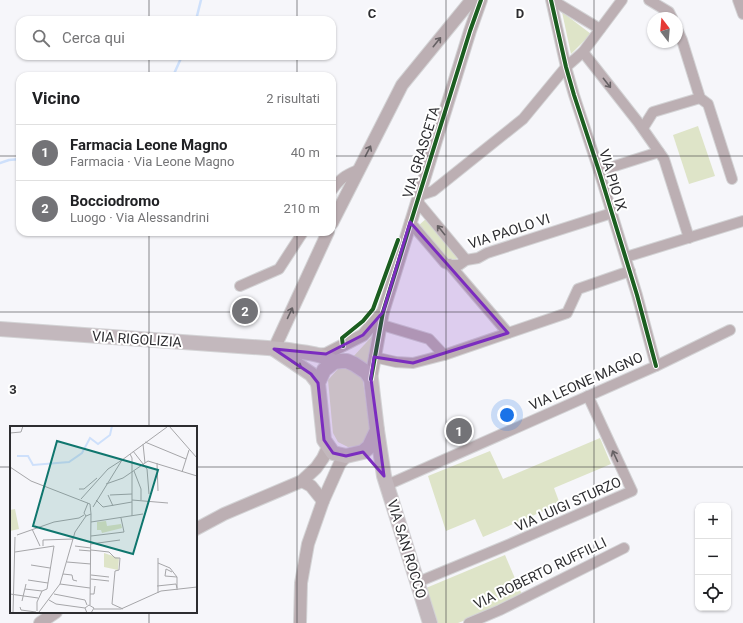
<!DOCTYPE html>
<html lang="it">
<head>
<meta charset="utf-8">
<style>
	body { margin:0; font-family:Roboto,sans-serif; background:#f6f6f6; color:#202124 }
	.controls { position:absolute; right:12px; bottom:12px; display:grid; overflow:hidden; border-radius:8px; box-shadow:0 1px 3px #0004 }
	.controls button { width:36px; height:36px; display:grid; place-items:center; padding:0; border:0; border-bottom:1px solid #e0e0e0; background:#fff; color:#202124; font:20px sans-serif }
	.compass { position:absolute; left:647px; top:12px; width:36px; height:36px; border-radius:50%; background:#fff; box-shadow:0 1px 3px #0004; rotate:344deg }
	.you { position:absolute; left:507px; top:415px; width:14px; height:14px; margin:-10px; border:3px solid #fff; border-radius:50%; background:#1a73e8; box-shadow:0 0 0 6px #1a73e833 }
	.badge { display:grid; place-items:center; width:26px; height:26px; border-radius:50%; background:#737377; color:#fff; font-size:13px; font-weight:700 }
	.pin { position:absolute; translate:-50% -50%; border:2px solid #fff; box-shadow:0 1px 4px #0006 }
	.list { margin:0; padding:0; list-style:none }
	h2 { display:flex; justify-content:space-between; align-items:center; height:52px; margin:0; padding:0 16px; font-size:17px }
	h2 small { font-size:13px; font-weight:400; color:#757577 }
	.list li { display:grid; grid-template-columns:26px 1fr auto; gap:12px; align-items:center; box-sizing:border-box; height:56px; padding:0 16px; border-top:1px solid #e0e0e0 }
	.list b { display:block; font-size:15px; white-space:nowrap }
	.list p { margin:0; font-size:13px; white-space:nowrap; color:#757577 }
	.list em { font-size:13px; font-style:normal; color:#757577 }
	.icon { flex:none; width:22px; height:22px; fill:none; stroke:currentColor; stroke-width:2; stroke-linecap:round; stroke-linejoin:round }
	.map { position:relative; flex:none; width:743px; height:623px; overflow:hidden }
	.search { position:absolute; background:#fff; box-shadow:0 1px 3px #0004; left:16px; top:16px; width:320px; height:44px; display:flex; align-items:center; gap:10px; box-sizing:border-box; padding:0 14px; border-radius:12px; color:#757577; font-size:15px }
	.panel { position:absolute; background:#fff; box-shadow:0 1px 3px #0004; left:16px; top:72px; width:320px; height:164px; border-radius:12px }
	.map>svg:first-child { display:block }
	.green { fill:#dee4c8 }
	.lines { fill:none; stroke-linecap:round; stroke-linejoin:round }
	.stream { stroke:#cee0fb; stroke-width:2.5 }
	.minor-casing { stroke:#d3d3d5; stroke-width:12 }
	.tertiary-casing { stroke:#d3d3d5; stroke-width:14 }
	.secondary-casing { stroke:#d3d3d5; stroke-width:16 }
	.minor { stroke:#bcafb3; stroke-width:10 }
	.tertiary { stroke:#bcafb3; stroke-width:12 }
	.secondary { stroke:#c3b8bd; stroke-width:14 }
	.cycleway-casing { stroke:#fff; stroke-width:6 }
	.cycleway { stroke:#1b5e20; stroke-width:4 }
	.oneway { stroke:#666164 }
	.oneway2 { stroke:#706c6f }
	.marked { fill:#7b2cbf; fill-opacity:0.2; stroke:#7b2cbf; stroke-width:3; stroke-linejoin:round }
	.grid { fill:none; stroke:#2d2d30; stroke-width:1; stroke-opacity:0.55 }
	.labels { text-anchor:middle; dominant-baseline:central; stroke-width:4; stroke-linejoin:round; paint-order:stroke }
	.street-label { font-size:14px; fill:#2d2d30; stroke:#fff }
	.inset-river { fill:none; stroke:#cee0fb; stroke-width:2 }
	.inset-road { fill:none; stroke:#a6a6a9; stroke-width:1 }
	.view { fill:#0f766e; fill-opacity:0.15; stroke:#0f766e; stroke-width:2 }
	.inset-edge { fill:none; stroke:#2d2d30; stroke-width:2 }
	.grid-label { font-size:13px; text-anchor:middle; font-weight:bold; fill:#2d2d30; stroke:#fff; stroke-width:4; stroke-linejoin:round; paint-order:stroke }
</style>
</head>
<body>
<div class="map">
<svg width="743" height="623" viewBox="0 0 743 623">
	<rect width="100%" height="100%" fill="#f6f6fa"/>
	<g class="green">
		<path d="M562 12 591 34 571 54Z"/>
		<path d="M698 126 715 176 689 184 673 135Z"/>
		<path d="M428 217 459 257 449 264 418 226Z"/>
		<path d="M376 332 370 367 352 358Z"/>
		<path d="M344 367 357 371 363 381 370 430 366 440 358 446 348 447 338 442 333 433 328 380 338 369Z"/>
		<path d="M600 438 611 464 554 488 560 504 483 537 475 519 446 531 428 476 490 451 503 479Z"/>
		<path d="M505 555 523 597 458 623H437L426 588Z"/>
	</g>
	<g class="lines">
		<g class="stream">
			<path d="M196 20 201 0"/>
			<path d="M173 76 182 56"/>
			<path d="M0 163 9 160 20 159"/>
		</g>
		<g class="minor-casing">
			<g id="minor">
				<path d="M551 0 566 67 574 95 599 171 637 295 656 366"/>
				<path d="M552 0 600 29"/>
				<path d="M649 0 669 12 672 18"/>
				<path d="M738 0 743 14"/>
				<path d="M677 29 682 40 700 98 708 104 732 179"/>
				<path d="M583 52 638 122 664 159 689 238"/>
				<path d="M643 128 653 112 700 98"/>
				<path d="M599 171 659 152"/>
				<path d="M332 190C340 179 345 175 358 170"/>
				<path d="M418 196 433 191 523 119 566 67 583 52 622 0"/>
				<path d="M417 201 466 260"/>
				<path d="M410 222 445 263 451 265H459L466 260 478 258 487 253 612 213"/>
				<path d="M626 257 743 221"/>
				<path d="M449 264 508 333"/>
				<path d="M240 286 279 269 303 232"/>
				<path d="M382 325 429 339 444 355 567 313 578 289 630 271"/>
				<path d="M374 357 396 362 413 363 444 355"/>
				<path d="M387 485 656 366 730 330"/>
				<path d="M418 582 510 544 632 491 588 396"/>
				<path d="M469 623 500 610 624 548"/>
			</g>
		</g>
		<g class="tertiary-casing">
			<g id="tertiary">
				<path d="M332 223 402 85 469 3 472 0"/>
				<path d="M274 349 328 232"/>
				<path d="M316 355 326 354 363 335 383 312"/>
				<path d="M371 379 383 312 470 31 481 0"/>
				<path d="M302 481 311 486 323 501"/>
				<path d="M196 529 224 514 302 481 316 468 323 458 328 447"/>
				<path d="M40 623 56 612"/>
				<path d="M300 623 301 583 308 544 323 501 340 463 346 456"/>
			</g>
		</g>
		<g class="secondary-casing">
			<g id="secondary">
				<path d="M0 329 281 349C298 352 319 352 334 362L341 361H347L354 364 366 372 371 379 377 430 369 447 363 452 346 456 333 453 324 440 318 383 324 370 334 362"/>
				<path d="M274 349 311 374 318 383"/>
				<path d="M377 430 384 476 430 623"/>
			</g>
		</g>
		<use href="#minor" class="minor"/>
		<use href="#tertiary" class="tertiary"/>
		<use href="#secondary" class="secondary"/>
		<g class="cycleway-casing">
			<g id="cycleway">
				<path d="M551 0 566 67 574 95 599 171 637 295 656 366"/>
				<path d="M343 346 342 338 363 321 373 309 398 240"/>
				<path d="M371 379 383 312 470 31 481 0"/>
			</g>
		</g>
		<use href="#cycleway" class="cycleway"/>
	</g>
	<defs><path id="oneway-shaft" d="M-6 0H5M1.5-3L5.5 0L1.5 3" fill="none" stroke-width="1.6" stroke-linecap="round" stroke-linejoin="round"/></defs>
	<g class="oneway">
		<use href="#oneway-shaft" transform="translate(437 42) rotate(-51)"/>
		<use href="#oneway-shaft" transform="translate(607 83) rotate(52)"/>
		<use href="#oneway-shaft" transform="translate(368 151) rotate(-63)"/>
		<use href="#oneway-shaft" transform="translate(441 230) rotate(-129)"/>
		<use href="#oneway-shaft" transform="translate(290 313) rotate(-65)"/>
		<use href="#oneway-shaft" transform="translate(615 456) rotate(-115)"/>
	</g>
	<use class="oneway2" href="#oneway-shaft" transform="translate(297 365) rotate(33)"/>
	<path class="marked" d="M410 222 508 333 413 363 374 357 371 379 384 476 363 452 346 456 333 453 324 440 318 383 311 374 274 349 326 354 363 335 383 312Z"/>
	<path class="grid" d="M149 0V20M297 0V20M446 0V623M594 0V623M149 56V76M297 56V76M0 156H20M332 156H743M149 232V427M297 232V623M0 312H743M0 467H11M196 467H743M149 612V623"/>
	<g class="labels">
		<g class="street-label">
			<text transform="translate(421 152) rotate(-73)">VIA GRASCETA</text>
			<text transform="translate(613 180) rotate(73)">VIA PIO IX</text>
			<text transform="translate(509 231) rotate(-18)">VIA PAOLO VI</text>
			<text transform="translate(137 339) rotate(4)">VIA RIGOLIZIA</text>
			<text transform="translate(586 381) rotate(-24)">VIA LEONE MAGNO</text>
			<text transform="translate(568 504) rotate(-24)">VIA LUIGI STURZO</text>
			<text transform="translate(407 549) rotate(73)">VIA SAN ROCCO</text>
			<text transform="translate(540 573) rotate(-26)">VIA ROBERTO RUFFILLI</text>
		</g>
	</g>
	<g transform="translate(10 426)">
		<rect width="187" height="187" fill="#f6f6fa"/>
		<path d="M5 83 9 103 0 105V84ZM96 95 97 100 111 98 112 102 92 107 91 104H87V96ZM94 127 109 132 108 144 94 141Z" fill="#dee4c8"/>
		<path class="inset-river" d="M7 30H18L23 39 59 36 72 27 80 12 88 18 100 9 102 0"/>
		<path class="inset-road" d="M159 0 187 32M0 7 11 6 13 0M135 16 176 33M133 18 135 37M123 25 137 43 139 68M120 28 122 32V90M147 37 148 65M0 41 21 55 80 78 81 88 76 90 74 87 78 77M124 45 131 63V74M172 46 179 24M96 58 113 52 138 35 187 50M69 63H74L87 52M98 69 103 80M100 69 122 68M71 73 98 43 112 34M86 74 93 81 122 76M122 74 158 77M83 81 112 34 157 1M81 96 133 88M22 103 30 120M7 109 44 96 69 92 74 89M81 110 114 106 111 92M81 118 110 114M33 120V114L63 113M65 120 81 122M69 124 81 125M81 124 99 126 105 132H110L109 144 105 145 102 178 113 183M5 126 44 120 37 163 32 165 27 176V185M57 136 81 138M148 137 160 142 167 151V164M21 139 40 142M162 146 156 143 155 150 167 151M53 148 62 149 63 154 67 155M81 149 99 151M81 153 99 155M18 154 38 157M50 158 80 162M147 160 166 158 167 162M15 163 32 165M148 167V132M0 168 28 172M44 168 75 174 77 179M80 168H84L85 160M39 174 46 178 75 182M12 175 16 158M80 179 81 88M10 181 11 184 26 186M84 183H111L151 165 187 161M29 186 50 158 65 106 76 90M3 187 5 111M77 187 75 182 79 179 84 182 81 187"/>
		<path class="view" d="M47 15 148 44 123 128 23 100Z"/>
		<rect width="187" height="187" class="inset-edge"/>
	</g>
	<g class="grid-label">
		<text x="372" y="18">C</text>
		<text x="520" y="18">D</text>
		<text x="13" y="394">3</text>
	</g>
</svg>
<div class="controls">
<button>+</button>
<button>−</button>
<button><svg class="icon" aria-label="locate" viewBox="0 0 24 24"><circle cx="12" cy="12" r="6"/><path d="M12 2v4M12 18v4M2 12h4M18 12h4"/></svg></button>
</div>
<svg class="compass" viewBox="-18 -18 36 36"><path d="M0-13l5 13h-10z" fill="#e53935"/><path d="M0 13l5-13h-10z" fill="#757577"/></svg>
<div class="you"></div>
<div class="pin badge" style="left:459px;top:431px">1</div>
<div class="pin badge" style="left:245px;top:311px">2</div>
<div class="search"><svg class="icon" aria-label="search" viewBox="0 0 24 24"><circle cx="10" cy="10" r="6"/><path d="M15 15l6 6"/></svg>Cerca qui</div>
<section class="panel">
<h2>Vicino<small>2 risultati</small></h2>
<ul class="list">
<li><span class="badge">1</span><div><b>Farmacia Leone Magno</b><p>Farmacia · Via Leone Magno</p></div><em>40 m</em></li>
<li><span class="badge">2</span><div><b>Bocciodromo</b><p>Luogo · Via Alessandrini</p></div><em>210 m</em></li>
</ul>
</section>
</div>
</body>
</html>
